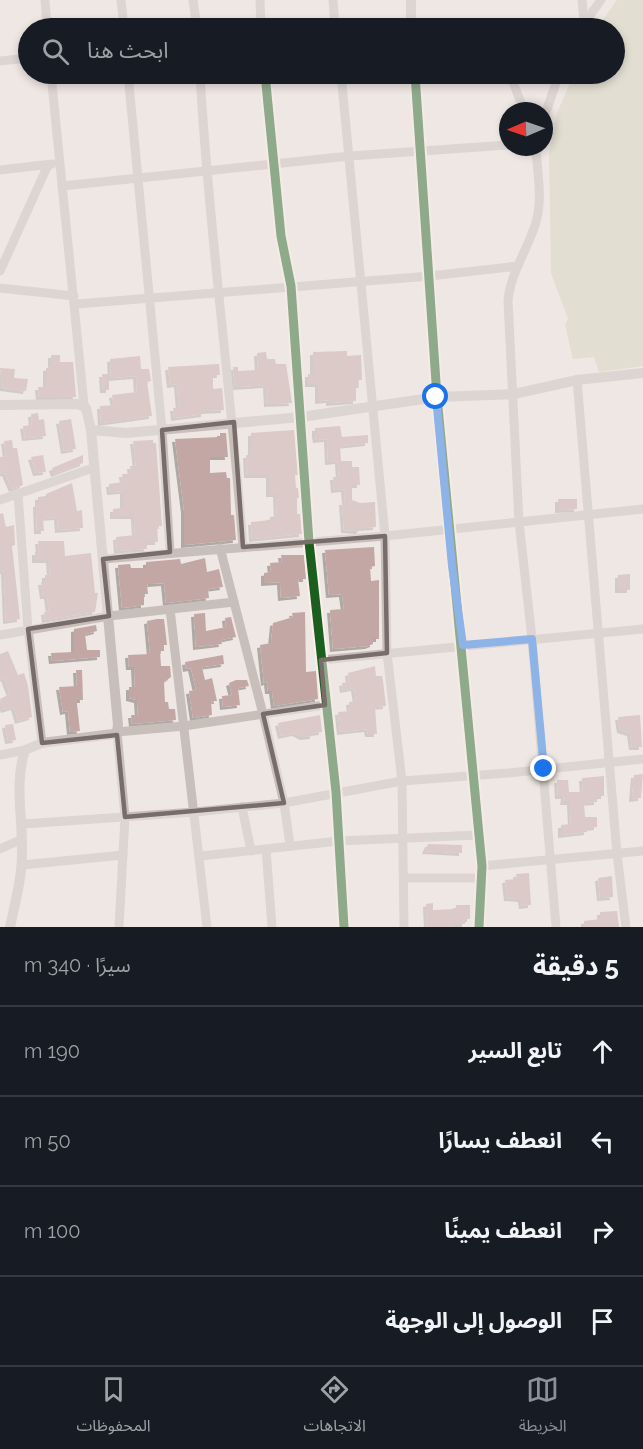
<!DOCTYPE html>
<html lang="ar">
<head>
<meta charset="utf-8">
<style>
	body { margin:0; font-family:Raleway,"Noto Sans Arabic",sans-serif; background:#20242c; color:#f1f3f6; direction:rtl }
	.compass { position:absolute; left:499px; top:102px; width:54px; height:54px; border-radius:50%; background:#171b24; box-shadow:0 3px 9px #0003; rotate:268deg }
	.stop { position:absolute; width:18px; height:18px; margin:-14px; border:4px solid #1a73e8; border-radius:50%; background:#fff }
	.stop.end { background:#1a73e8; border-color:#fff; box-shadow:0 2px 6px #0008 }
	.list { margin:0; padding:0; list-style:none }
	h2 { display:flex; justify-content:space-between; align-items:center; height:78px; margin:0; padding:0 24px; font-size:26px }
	h2 small { font-size:20px; font-weight:400; color:#9ea1a6 }
	.list li { display:grid; grid-template-columns:39px 1fr auto; gap:18px; align-items:center; box-sizing:border-box; height:90px; padding:0 24px; border-top:2px solid #363941 }
	.list b { display:block; font-size:22px; white-space:nowrap }
	.list em { font-size:20px; font-style:normal; color:#9ea1a6 }
	.icon { flex:none; width:33px; height:33px; fill:none; stroke:currentColor; stroke-width:2; stroke-linecap:round; stroke-linejoin:round }
	.map { position:relative; flex:none; width:643px; height:927px; overflow:hidden; direction:ltr }
	.search { position:absolute; background:#171b24; box-shadow:0 3px 9px #0003; left:18px; right:18px; top:18px; height:66px; display:flex; align-items:center; gap:15px; box-sizing:border-box; padding:0 21px; border-radius:33px; color:#9ea1a6; font-size:22px }
	.sheet { height:438px; background:#171b24 }
	nav { display:flex; justify-content:space-around; align-items:center; box-sizing:border-box; height:84px; border-top:2px solid #363941; background:#171b24; font-size:16px; color:#9ea1a6 }
	nav a { display:grid; justify-items:center; gap:3px }
	nav .on { color:#8c9099 }
	.map>svg:first-child { display:block }
	.green { fill:#d4d3bc }
	.building { fill:#c3a7a4; filter:url(#shadow) }
	.lines { fill:none; stroke-linecap:round; stroke-linejoin:round }
	.minor { stroke:#c8bfbb; stroke-width:9 }
	.tertiary { stroke:#c8bfbb; stroke-width:10 }
	.cycleway-casing { stroke:#fbf0ea; stroke-width:13 }
	.cycleway { stroke:#1b5e20; stroke-width:9 }
	.route { stroke:#1a73e8; stroke-width:8 }
	.marked { fill:none; stroke:#796d6a; stroke-width:4.5; stroke-linejoin:round }
</style>
</head>
<body>
<div class="map">
<svg width="643" height="927" viewBox="0 0 643 927">
	<defs>
		<filter id="shadow"><feDropShadow dx="-3" dy="3" stdDeviation="0" flood-color="#0004"/></filter>
	</defs>
	<rect width="100%" height="100%" fill="#efe7e3"/>
	<path class="green" d="M617 0H643V366L599 372 594 357 573 359 565 325 568 319 551 273 549 153 557 113 574 74H614V28H597Z"/>
	<g class="building">
		<path d="M347 351V356L361 355 362 380H358L359 388H356V401L329 403V400L318 401V384H308V374H313V352Z"/>
		<path d="M266 352 267 359H275L276 364H286L292 403 267 404 266 385 235 387 233 367H238V371L258 370 257 353Z"/>
		<path d="M51 355H60V362H73L76 397H39L38 387H46V368L51 367Z"/>
		<path d="M140 356 141 369H149L151 381 147 382 152 416 101 423 100 406 114 405 112 395 137 392 136 376 111 378 110 359Z"/>
		<path d="M219 364 220 375H213V389L222 388 224 410 204 411V414L174 418 173 408H179L177 384 170 385 168 367Z"/>
		<path d="M0 368 15 369 14 378 28 379 26 391 3 388Z"/>
		<path d="M102 374H109V390H103Z"/>
		<path d="M38 413 39 420 44 419 46 436 25 438 23 426 32 425 31 414Z"/>
		<path d="M71 419 76 449 64 451 59 421Z"/>
		<path d="M340 426 342 437 368 435V443L340 446 341 461H352V467H359L360 485H352V500L360 503 375 502 376 527 361 528 359 531 344 530 342 502H345L344 489 334 490 333 477H339L338 461 328 462 327 439 316 440 315 434V428Z"/>
		<path d="M294 430 298 475H295L296 488H298L299 498H297V514H300L302 534 252 539 251 522 270 520V517L277 516 276 494H269V475H247L246 455H251V433Z"/>
		<path d="M220 433H226L228 457H210V473L226 472 227 478H230L231 515H234L236 540 184 545V510L175 439 220 437Z"/>
		<path d="M12 440 13 448H17L23 485 12 489 5 473 1 474 0 469V457L6 456 4 441Z"/>
		<path d="M153 440V443H156L162 526H157L158 542H147V549L117 551 116 537 135 535 134 516H113V509L123 508V491L110 492 109 484 123 482 122 474H131L130 466H136L133 441Z"/>
		<path d="M43 455 46 472 36 473 31 457Z"/>
		<path d="M83 455V463L54 474 52 468Z"/>
		<path d="M72 483 77 511 82 510 83 528 58 530 57 517 43 518 44 531H37L36 504H38V497L46 496V494Z"/>
		<path d="M558 499H577V509L558 510Z"/>
		<path d="M3 513 6 527 14 525 15 545 12 546 20 619 6 621 4 571 0 572V514Z"/>
		<path d="M38 541H64L65 556 91 553 95 593H98L95 612 45 620 44 612 49 611 47 596H43L41 582H45V575H50L49 560H35V552H39Z"/>
		<path d="M374 547 375 566 370 567 371 581 379 580V639H373V644L368 646 333 649 330 610 344 609 342 594 329 595 325 550Z"/>
		<path d="M281 555H304L306 579H298L300 596 281 598 280 582 264 583V573L271 572 270 563 282 562Z"/>
		<path d="M205 558 207 572 219 569 223 587 208 589 209 598 166 603 164 583 151 584H147L148 594H144V605L122 608 118 565 130 564 131 568H146V562L180 559 181 564Z"/>
		<path d="M630 574V590H618V575Z"/>
		<path d="M305 612 306 672 316 671 318 699 274 706 272 691H268L267 682 264 683 260 645 271 643 273 623 293 617 292 613Z"/>
		<path d="M205 613 206 631 226 627 225 618 231 617 236 637 221 640 222 644 196 647 194 614Z"/>
		<path d="M157 619H164L167 645H164V651H160L161 666H170L171 677 164 682 165 702H168L169 709H175L176 720 132 724 131 715H138L137 700 129 698V687H135L134 667H129L128 655 150 654 147 621Z"/>
		<path d="M96 625 97 631 85 634 87 650H100V657L52 661 51 653 74 652V629Z"/>
		<path d="M8 651 18 675 24 673 28 686 32 717 18 721 14 707 4 710 0 699 10 694 4 678 0 680V654Z"/>
		<path d="M223 655 224 664 202 667 205 680 212 678 217 701H211L212 715 193 718 189 691 196 690 191 668 186 669 185 662Z"/>
		<path d="M375 666 376 676H382L383 681 386 706 375 707 377 734H368L367 729 340 732 338 712 350 711 349 702 356 701 354 688 343 690 342 683 349 682 348 673Z"/>
		<path d="M76 670H82L83 700H77V704L80 731 70 732 68 711 63 712 59 687 77 686Z"/>
		<path d="M236 680H247L249 686 238 688 240 705 223 707 222 696 232 695 229 683Z"/>
		<path d="M320 715 322 732 313 733V736L303 737 295 733 281 736 278 723Z"/>
		<path d="M640 715 642 747H632L630 733 620 730 618 717Z"/>
		<path d="M13 724 16 740 8 741 5 725Z"/>
		<path d="M643 774 641 798 632 799 634 775Z"/>
		<path d="M604 776V796H597V802L584 803 585 817H597V827L587 828V832L561 835V825L571 824 570 802H563L564 796H558L557 780H568L569 792H583L582 778Z"/>
		<path d="M428 844 462 845V853L425 851Z"/>
		<path d="M529 873 531 905 522 906 521 899 507 898 505 880 517 879 516 874Z"/>
		<path d="M612 876 613 897 600 898 598 878Z"/>
		<path d="M433 903V910L456 909V905H470V919H465V924H452V927H427L426 904Z"/>
		<path d="M617 911 619 927H584V921L600 919V912Z"/>
	</g>
	<g class="lines">
		<g class="minor">
			<path d="M45 0 47 28"/>
			<path d="M121 0 124 28"/>
			<path d="M193 0 197 28"/>
			<path d="M260 0 261 28"/>
			<path d="M333 0 335 28"/>
			<path d="M582 0 584 22"/>
			<path d="M354 28 479 23 488 28"/>
			<path d="M581 28 601 0"/>
			<path d="M0 61 28 58"/>
			<path d="M51 74 84 405"/>
			<path d="M128 74 162 430 170 552"/>
			<path d="M200 74C209 232 231 388 243 547"/>
			<path d="M265 74 281 236 291 286 309 542 336 792 344 927"/>
			<path d="M341 74 385 536 387 653 402 781 404 927"/>
			<path d="M510 74 524 111"/>
			<path d="M544 118 559 74"/>
			<path d="M536 147C537 171 543 199 536 222 528 250 510 273 508 301L519 522 532 639 556 927"/>
			<path d="M0 170 52 164"/>
			<path d="M62 186 350 156 508 145"/>
			<path d="M0 271 48 165"/>
			<path d="M0 288 74 296"/>
			<path d="M76 304 430 276 518 266"/>
			<path d="M577 380 617 854 626 927"/>
			<path d="M437 397 482 866 479 927"/>
			<path d="M18 494 28 629 42 743"/>
			<path d="M0 500 93 468"/>
			<path d="M220 548 263 714 284 803 290 845"/>
			<path d="M103 559 385 536 643 509"/>
			<path d="M170 609 207 927"/>
			<path d="M0 635 109 616 234 602"/>
			<path d="M321 660 643 629"/>
			<path d="M0 755 25 750"/>
			<path d="M242 807 251 851"/>
			<path d="M23 824 195 812 284 803 402 781 508 773 643 759"/>
			<path d="M0 849 22 839"/>
			<path d="M266 849 272 927"/>
			<path d="M201 856 339 841 479 835"/>
			<path d="M22 865 123 855"/>
			<path d="M482 866 643 851"/>
			<path d="M404 878H481"/>
			<path d="M119 927 125 817 117 732 184 726 325 705"/>
		</g>
		<g class="tertiary">
			<path d="M411 0V28"/>
			<path d="M415 74 437 397"/>
			<path d="M0 405 78 404 86 408 91 430 118 725 117 732 113 734 42 743 25 750C14 784 23 818 22 853 22 878 15 903 10 927"/>
			<path d="M91 430 126 433 301 417 437 397 514 394 577 380 643 373"/>
		</g>
		<g class="cycleway-casing">
			<g id="cycleway">
				<path d="M265 74 281 236 291 286 309 542 336 792 344 927"/>
				<path d="M415 74 437 397 482 866 479 927"/>
			</g>
		</g>
		<use href="#cycleway" class="cycleway"/>
	</g>
	<g class="lines">
		<path class="route" d="M436 397 452 566 463 645 532 639 544 769"/>
	</g>
	<path d="M0 0H643V927H0ZM234 422 243 547 385 536 387 653 321 660 325 705 263 714 284 803 125 817 117 735 42 743 28 629 109 616 103 559 170 552 162 430Z" fill="#efe7e3" fill-opacity=".55" fill-rule="evenodd"/>
	<path class="marked" d="M234 422 243 547 385 536 387 653 321 660 325 705 263 714 284 803 125 817 117 735 42 743 28 629 109 616 103 559 170 552 162 430Z"/>
</svg>
<svg class="compass" viewBox="-18 -18 36 36"><path d="M0-13l5 13h-10z" fill="#e53935"/><path d="M0 13l5-13h-10z" fill="#9ea1a6"/></svg>
<div class="stop" style="left:436px;top:397px"></div>
<div class="stop end" style="left:544px;top:769px"></div>
<div class="search"><svg class="icon" aria-label="search" viewBox="0 0 24 24"><circle cx="10" cy="10" r="6"/><path d="M15 15l6 6"/></svg>ابحث هنا</div>
</div>
<section class="sheet">
<h2>5 دقيقة<small>سيرًا · 340 m</small></h2>
<ul class="list">
<li><svg class="icon" aria-label="ahead" viewBox="0 0 24 24"><path d="M12 20V5M6 11l6-6 6 6"/></svg><div><b>تابع السير</b></div><em>190 m</em></li>
<li><svg class="icon" aria-label="left" viewBox="0 0 24 24"><path d="M17 20v-9H6M10 6l-5 5 5 5"/></svg><div><b>انعطف يسارًا</b></div><em>50 m</em></li>
<li><svg class="icon" aria-label="right" viewBox="0 0 24 24"><path d="M7 20v-9h11M14 6l5 5-5 5"/></svg><div><b>انعطف يمينًا</b></div><em>100 m</em></li>
<li><svg class="icon" aria-label="arrive" viewBox="0 0 24 24"><path d="M6 21V4h12l-3 4 3 4H6"/></svg><div><b>الوصول إلى الوجهة</b></div></li>
</ul>
</section>
<nav>
<a class="on"><svg class="icon" aria-label="map" viewBox="0 0 24 24"><path d="M3 6l6-2 6 2 6-2v14l-6 2-6-2-6 2zM9 4v14M15 6v14"/></svg>الخريطة</a>
<a><svg class="icon" aria-label="directions" viewBox="0 0 24 24"><path d="M12 3l9 9-9 9-9-9zM9 14v-3h6M13 9l2 2-2 2"/></svg>الاتجاهات</a>
<a><svg class="icon" aria-label="saved" viewBox="0 0 24 24"><path d="M7 4h10v16l-5-4-5 4z"/></svg>المحفوظات</a>
</nav>
</body>
</html>
